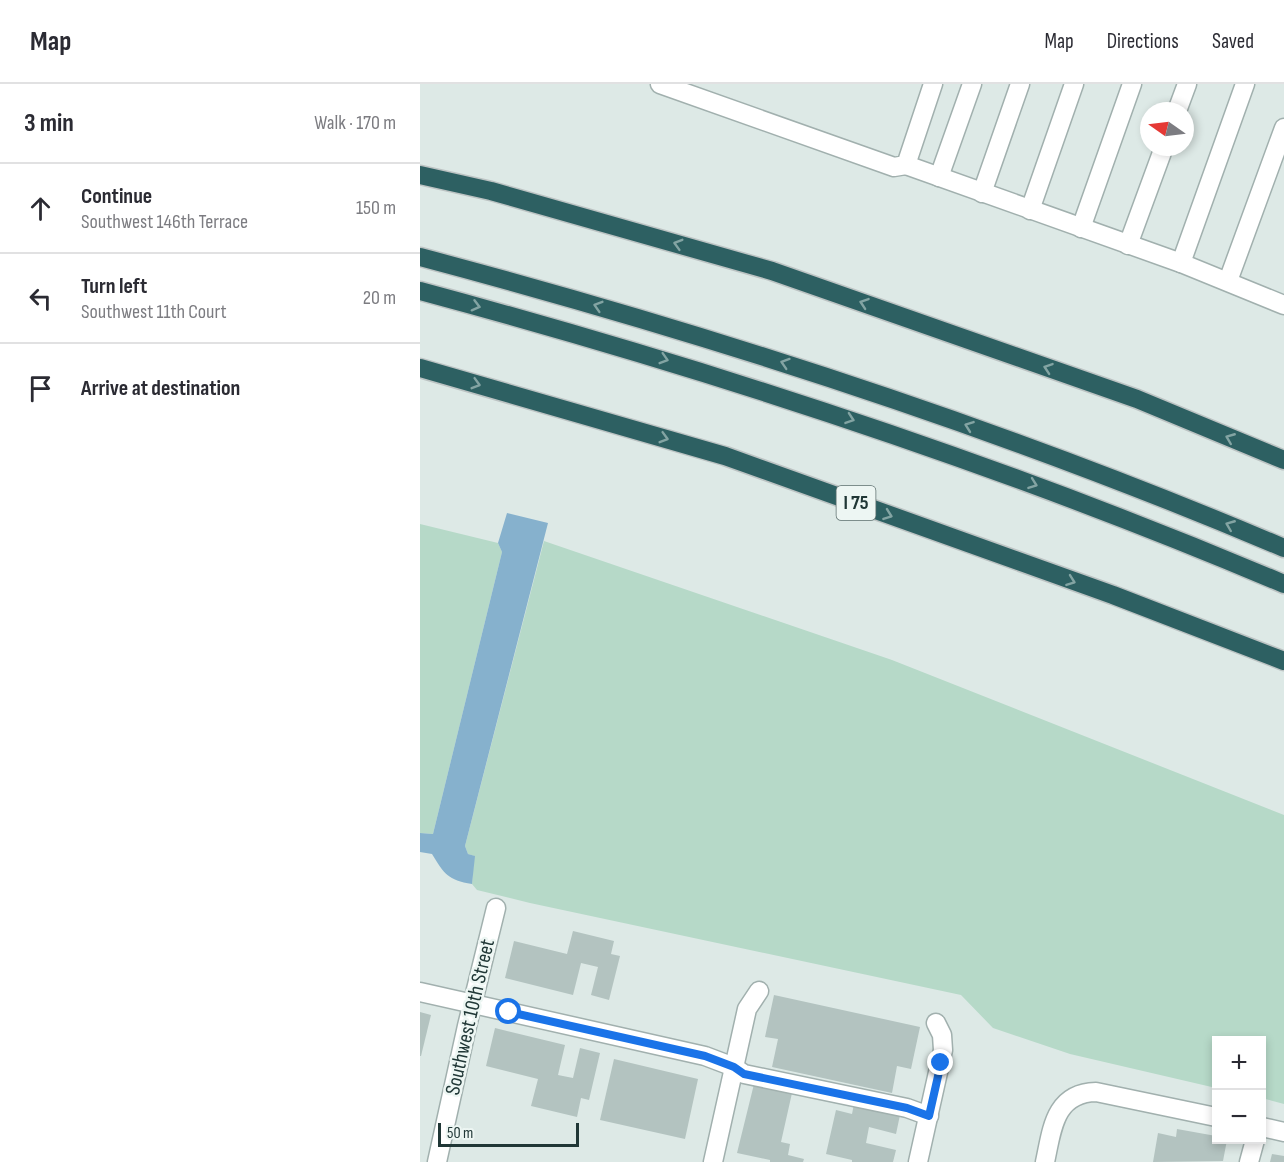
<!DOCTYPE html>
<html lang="en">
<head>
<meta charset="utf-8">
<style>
	body { margin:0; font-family:"Sofia Sans Condensed",sans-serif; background:#f7f7f7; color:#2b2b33 }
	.controls { position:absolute; right:18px; bottom:18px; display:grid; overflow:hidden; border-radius:0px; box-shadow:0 3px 9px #0003 }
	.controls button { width:54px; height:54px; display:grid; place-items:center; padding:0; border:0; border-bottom:2px solid #e1e1e2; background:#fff; color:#2b2b33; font:30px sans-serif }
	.compass { position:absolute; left:720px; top:18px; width:54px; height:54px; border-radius:50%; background:#fff; box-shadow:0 3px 9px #0003; rotate:284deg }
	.scale { position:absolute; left:18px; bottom:15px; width:141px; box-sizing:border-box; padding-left:6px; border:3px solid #203736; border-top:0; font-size:16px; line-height:21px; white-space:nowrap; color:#203736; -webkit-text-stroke:4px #edf6f3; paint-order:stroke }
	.stop { position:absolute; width:18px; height:18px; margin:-14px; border:4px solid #1a73e8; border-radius:50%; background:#fff }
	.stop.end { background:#1a73e8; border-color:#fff; box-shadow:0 2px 6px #0008 }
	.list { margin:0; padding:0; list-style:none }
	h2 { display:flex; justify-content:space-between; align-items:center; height:78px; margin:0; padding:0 24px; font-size:26px }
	h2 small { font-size:20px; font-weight:400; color:#7c7c81 }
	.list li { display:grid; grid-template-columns:39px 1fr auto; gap:18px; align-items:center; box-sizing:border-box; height:90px; padding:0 24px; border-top:2px solid #e1e1e2 }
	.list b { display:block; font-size:22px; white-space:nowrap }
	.list p { margin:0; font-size:20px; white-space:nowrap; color:#7c7c81 }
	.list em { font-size:20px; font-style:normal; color:#7c7c81 }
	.icon { flex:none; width:33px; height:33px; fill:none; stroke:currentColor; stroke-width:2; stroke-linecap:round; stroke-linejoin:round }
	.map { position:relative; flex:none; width:864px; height:1078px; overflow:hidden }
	header { display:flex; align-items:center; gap:36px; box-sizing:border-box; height:84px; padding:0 30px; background:#fff; border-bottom:2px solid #e1e1e2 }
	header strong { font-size:28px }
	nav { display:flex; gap:33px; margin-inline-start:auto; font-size:21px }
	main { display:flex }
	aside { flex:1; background:#fff }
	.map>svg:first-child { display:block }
	.green { fill:#b6d9c8 }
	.water { fill:#86b1cd }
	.building { fill:#b3c3c0 }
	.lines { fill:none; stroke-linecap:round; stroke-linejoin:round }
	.minor-casing { stroke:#a1b0ae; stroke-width:21 }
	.highway-casing { stroke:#bcc3c3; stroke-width:21 }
	.minor { stroke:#fff; stroke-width:18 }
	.highway { stroke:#2d6062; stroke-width:18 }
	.oneway { stroke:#83a4a3 }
	.route { stroke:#1a73e8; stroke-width:8 }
	.labels { text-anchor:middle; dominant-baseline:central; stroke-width:5; stroke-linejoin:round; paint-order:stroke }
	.shield { fill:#edf6f3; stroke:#5e706f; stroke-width:1.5 }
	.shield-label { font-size:20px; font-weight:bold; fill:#203736 }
	.street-label { font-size:21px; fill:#203736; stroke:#edf6f3 }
</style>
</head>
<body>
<header>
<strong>Map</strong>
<nav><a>Map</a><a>Directions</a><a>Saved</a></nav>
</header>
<main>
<aside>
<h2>3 min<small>Walk · 170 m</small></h2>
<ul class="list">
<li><svg class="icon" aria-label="ahead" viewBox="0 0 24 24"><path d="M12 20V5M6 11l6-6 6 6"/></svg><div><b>Continue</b><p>Southwest 146th Terrace</p></div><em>150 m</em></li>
<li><svg class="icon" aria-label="left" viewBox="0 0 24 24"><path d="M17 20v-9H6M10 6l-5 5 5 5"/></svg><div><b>Turn left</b><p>Southwest 11th Court</p></div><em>20 m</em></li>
<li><svg class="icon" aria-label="arrive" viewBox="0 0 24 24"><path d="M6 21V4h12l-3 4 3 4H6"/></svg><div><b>Arrive at destination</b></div></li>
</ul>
</aside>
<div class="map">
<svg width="864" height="1078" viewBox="0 0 864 1078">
	<rect width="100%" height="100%" fill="#dde9e6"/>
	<g class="green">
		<path d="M0 440 78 459 82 468 13 750 0 749Z"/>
		<path d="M124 457 472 576 864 731V1020L842 1014V956H796V1004L650 970 573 944 541 911 110 819 57 806 52 800 54 772 48 770 45 762Z"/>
	</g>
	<path class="water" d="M87 429 128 439 45 762 48 770 55 772 52 800C28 796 24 790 12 770L0 768V749L13 750 82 468 78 459Z"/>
	<g class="building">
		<path d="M153 847 194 857 191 870 200 872 189 916 171 911 178 883 161 879 153 911 85 894 94 857 147 870Z"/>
		<path d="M354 911 500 943 491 985 477 982 472 1009 352 983 358 955 345 953Z"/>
		<path d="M0 928 11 931 1 972H0Z"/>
		<path d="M75 944 145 961 138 991 153 994 160 964 180 969 169 1016 161 1014 157 1033 111 1022 118 995 66 982Z"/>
		<path d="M194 975 278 995 265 1055 180 1036Z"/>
		<path d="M334 1000 372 1009 361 1058 370 1060 368 1071 384 1075 383 1078H350V1076L317 1069Z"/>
		<path d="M434 1020 480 1031 476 1050 449 1043 446 1059 476 1066 473 1078H432V1076L406 1070 416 1026 432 1030Z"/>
		<path d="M757 1045 796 1052V1056H807L803 1077 733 1078 738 1049 756 1053Z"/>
		<path d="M852 1070 864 1072V1078H850Z"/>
	</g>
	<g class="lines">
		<g class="minor-casing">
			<g id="minor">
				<path d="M240 0 474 83 486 81 513 0"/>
				<path d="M757 27 767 0"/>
				<path d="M486 81 761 179 864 221"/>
				<path d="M519 93 552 0"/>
				<path d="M562 109 600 0"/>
				<path d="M610 126 654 0"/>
				<path d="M661 144 712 0"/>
				<path d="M708 161 744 63"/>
				<path d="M761 179 825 0"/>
				<path d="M808 197 864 44"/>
				<path d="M0 908 285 972 314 983 324 990 487 1024 509 1032"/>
				<path d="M842 1043 864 1048"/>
				<path d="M17 1078 47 942 76 824"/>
				<path d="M293 1078 327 925 339 907"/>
				<path d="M498 1078 523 966 522 951 516 939"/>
				<path d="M625 1078C632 1046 634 1009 676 1008L796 1033"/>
				<path d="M829 1078 835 1056"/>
			</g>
		</g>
		<g class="highway-casing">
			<g id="highway">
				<path d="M0 91 71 107 352 187 717 315 864 376"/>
				<path d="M0 173C294 251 584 345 864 464"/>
				<path d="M0 207C294 286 583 381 864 500"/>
				<path d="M0 284 305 372 693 511 864 577"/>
			</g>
		</g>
		<use href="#minor" class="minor"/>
		<use href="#highway" class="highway"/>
	</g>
	<defs><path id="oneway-chevron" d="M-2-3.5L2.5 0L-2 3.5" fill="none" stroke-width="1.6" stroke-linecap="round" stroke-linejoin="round" transform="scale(1.5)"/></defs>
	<g class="oneway">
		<use href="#oneway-chevron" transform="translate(258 160) rotate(-164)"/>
		<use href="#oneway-chevron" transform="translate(444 219) rotate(-161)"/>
		<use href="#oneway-chevron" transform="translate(56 222) rotate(15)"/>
		<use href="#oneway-chevron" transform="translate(178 222) rotate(-163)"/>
		<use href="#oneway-chevron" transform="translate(244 275) rotate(17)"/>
		<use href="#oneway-chevron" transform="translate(365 279) rotate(-162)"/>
		<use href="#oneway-chevron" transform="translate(628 284) rotate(-161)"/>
		<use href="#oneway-chevron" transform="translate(56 300) rotate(16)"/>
		<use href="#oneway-chevron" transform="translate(430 335) rotate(19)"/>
		<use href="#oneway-chevron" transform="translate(549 342) rotate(-160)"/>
		<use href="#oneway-chevron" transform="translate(244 354) rotate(16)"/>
		<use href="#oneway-chevron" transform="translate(810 354) rotate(-158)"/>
		<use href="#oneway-chevron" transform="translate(613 400) rotate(20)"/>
		<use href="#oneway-chevron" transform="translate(468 431) rotate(20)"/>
		<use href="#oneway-chevron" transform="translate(810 441) rotate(-158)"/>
		<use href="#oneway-chevron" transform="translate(651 497) rotate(20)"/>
	</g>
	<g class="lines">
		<path class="route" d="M89 928 285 972 314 983 324 990 487 1024 509 1032 521 979"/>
	</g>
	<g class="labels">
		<rect class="shield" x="416.5" y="402" width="39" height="34" rx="4.5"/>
		<g class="shield-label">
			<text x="436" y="419">I 75</text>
		</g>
		<g class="street-label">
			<text transform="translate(50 933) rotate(-77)">Southwest 10th Street</text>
		</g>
	</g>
</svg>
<div class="controls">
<button>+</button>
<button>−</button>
</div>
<svg class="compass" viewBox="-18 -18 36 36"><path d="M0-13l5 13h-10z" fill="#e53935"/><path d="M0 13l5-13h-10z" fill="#7c7c81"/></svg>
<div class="scale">50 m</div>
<div class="stop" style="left:89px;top:928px"></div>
<div class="stop end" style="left:521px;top:979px"></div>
</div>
</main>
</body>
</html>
